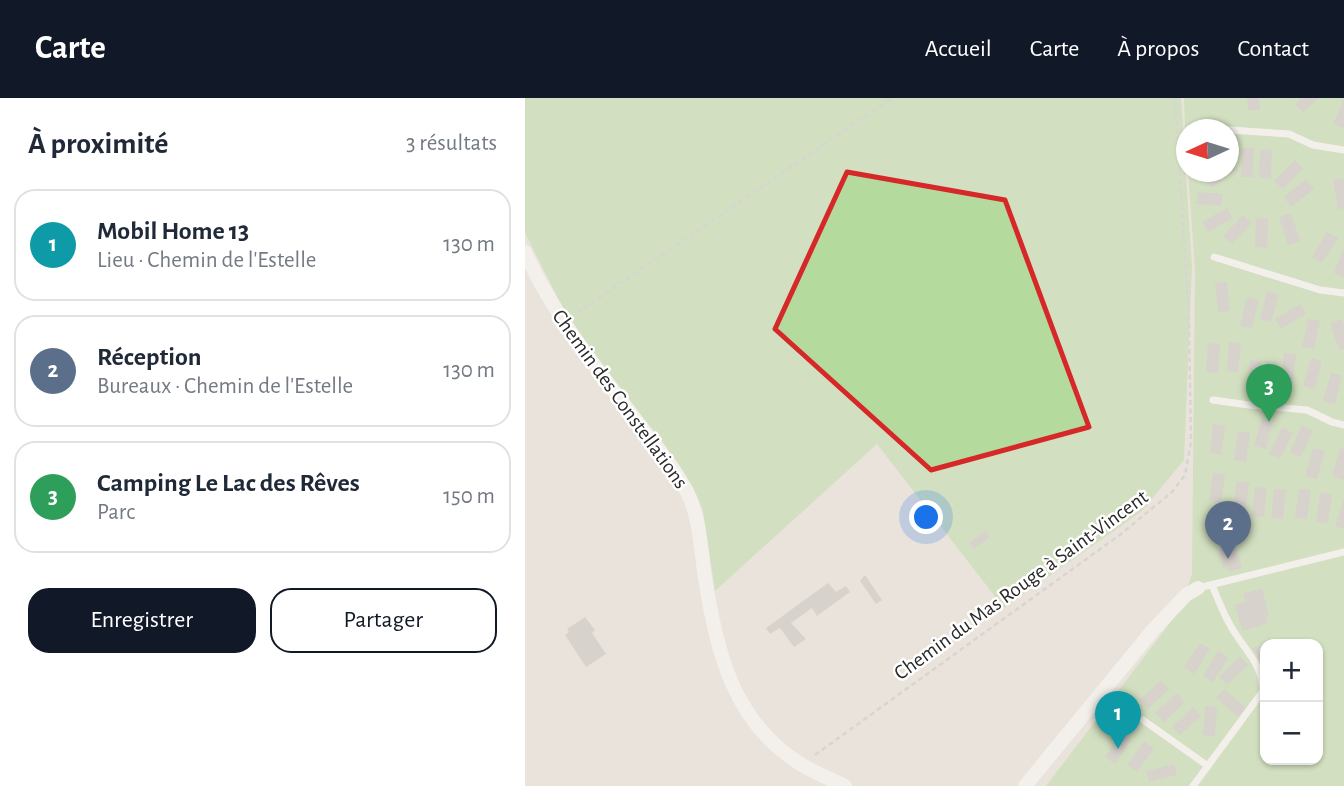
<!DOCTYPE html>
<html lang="fr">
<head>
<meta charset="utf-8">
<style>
	body { margin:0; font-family:"Alegreya Sans",sans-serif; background:#f2f2f3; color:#1f2937 }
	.controls { position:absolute; right:21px; bottom:21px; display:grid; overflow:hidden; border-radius:14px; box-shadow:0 2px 5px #0004 }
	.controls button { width:63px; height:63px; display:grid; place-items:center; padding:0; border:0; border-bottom:2px solid #e0e1e3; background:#fff; color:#1f2937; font:35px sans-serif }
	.compass { position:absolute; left:651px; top:21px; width:63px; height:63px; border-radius:50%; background:#fff; box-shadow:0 2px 5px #0004; rotate:266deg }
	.you { position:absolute; left:402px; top:420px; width:24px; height:24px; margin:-18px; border:5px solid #fff; border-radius:50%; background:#1a73e8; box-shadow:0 0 0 10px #1a73e833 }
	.badge { display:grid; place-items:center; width:46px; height:46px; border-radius:50%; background:#111827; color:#fff; font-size:23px; font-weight:700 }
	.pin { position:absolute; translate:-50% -58px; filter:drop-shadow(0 2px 4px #0008) }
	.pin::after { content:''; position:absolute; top:37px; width:24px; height:21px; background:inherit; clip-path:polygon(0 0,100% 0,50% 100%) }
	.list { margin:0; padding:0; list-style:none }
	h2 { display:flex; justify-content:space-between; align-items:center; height:91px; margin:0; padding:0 28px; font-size:30px }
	h2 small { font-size:23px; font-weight:400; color:#747a83 }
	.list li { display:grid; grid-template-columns:46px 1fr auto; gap:21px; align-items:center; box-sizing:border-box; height:112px; margin:0 14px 14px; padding:0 14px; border:2px solid #e0e1e3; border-radius:21px }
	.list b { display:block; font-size:26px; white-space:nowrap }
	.list p { margin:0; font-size:23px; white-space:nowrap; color:#747a83 }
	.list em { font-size:23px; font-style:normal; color:#747a83 }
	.actions { display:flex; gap:14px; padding:21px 28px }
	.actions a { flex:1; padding:16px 0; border:2px solid #111827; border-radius:21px; text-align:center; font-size:24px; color:#111827 }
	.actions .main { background:#111827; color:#fff }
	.map { position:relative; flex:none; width:819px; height:688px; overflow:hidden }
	header { display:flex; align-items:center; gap:42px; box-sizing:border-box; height:98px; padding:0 35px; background:#111827; color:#fff }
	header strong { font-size:33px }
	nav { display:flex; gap:38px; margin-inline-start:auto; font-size:24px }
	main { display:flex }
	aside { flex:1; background:#fff }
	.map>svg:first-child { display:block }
	.green { fill:#b5da9e; fill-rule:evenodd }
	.building { fill:#c2bdb9 }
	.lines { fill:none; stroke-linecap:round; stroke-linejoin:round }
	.path { stroke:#c3c3c3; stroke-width:2.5; stroke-dasharray:5 3.5; stroke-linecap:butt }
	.service { stroke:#fff; stroke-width:7 }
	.minor { stroke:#fff; stroke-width:14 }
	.marked { fill:none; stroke:#d62828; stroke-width:5; stroke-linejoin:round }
	.labels { text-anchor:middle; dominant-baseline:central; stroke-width:5; stroke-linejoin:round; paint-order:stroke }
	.street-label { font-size:21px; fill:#292929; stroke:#fff }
</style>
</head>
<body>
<header>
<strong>Carte</strong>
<nav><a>Accueil</a><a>Carte</a><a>À propos</a><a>Contact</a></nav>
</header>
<main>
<aside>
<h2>À proximité<small>3 résultats</small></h2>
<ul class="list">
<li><span class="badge" style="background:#0f9aa8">1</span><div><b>Mobil Home 13</b><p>Lieu · Chemin de l'Estelle</p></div><em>130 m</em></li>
<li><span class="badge" style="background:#5c6f8a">2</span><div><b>Réception</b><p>Bureaux · Chemin de l'Estelle</p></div><em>130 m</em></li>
<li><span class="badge" style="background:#2e9e5b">3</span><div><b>Camping Le Lac des Rêves</b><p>Parc</p></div><em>150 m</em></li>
</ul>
<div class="actions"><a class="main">Enregistrer</a><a>Partager</a></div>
</aside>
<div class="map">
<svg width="819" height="688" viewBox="0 0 819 688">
	<rect width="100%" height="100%" fill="#eae3dc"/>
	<g class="green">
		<path d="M0 0H656L667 168 659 362 617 413 479 510 352 346 190 493 178 412 168 389 46 226 0 135Z"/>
		<path d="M659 0H819V688H521L654 513 667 476 670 172 663 74H704V32H662L661 59ZM740 546H793V662H740Z"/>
	</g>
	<g class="building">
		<path d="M722 0H734L735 12H723Z"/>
		<path d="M776 0H794L778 14 770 6Z"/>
		<path d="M819 0V30L808 26Z"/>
		<path d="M704 50 713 72 702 77 701 74H704Z"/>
		<path d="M717 50H729L728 79H716Z"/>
		<path d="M735 51 747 52 746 81 734 80Z"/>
		<path d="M770 62 778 71 758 91 749 83Z"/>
		<path d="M675 74H689L696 83 686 90Z"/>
		<path d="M819 80V110L813 111 808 82Z"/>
		<path d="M781 81 789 91 766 109 759 99Z"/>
		<path d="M673 94 698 96 696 108 671 106Z"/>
		<path d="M702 110 708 120 683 134 677 124Z"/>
		<path d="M766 115 775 143 763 147 754 119Z"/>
		<path d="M718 117 727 125 707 146 698 138Z"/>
		<path d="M731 120 743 121 742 150 730 149Z"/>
		<path d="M802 134 813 140 797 165 787 159Z"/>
		<path d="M819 150V179L809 175Z"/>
		<path d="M702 184 705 213 693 214 690 185Z"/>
		<path d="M742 193 754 196 746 224 735 221Z"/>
		<path d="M722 199 734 202 727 230 715 228Z"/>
		<path d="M775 206 781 216 756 231 750 221Z"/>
		<path d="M783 221 795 223 789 251 777 249Z"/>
		<path d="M817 221 819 228V251L814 252 805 225Z"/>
		<path d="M704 244 716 245 713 274 702 273Z"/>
		<path d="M683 245 695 246 693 275 681 274Z"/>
		<path d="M759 255 771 256 768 285 756 284Z"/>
		<path d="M786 260 797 263 790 291 778 288Z"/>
		<path d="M725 262 737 263 734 292 722 291Z"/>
		<path d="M741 263 752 264 750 293 738 292Z"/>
		<path d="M806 275 817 278 810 306 798 303Z"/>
		<path d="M737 320 748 323 741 351 729 348Z"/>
		<path d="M688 326 700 328 696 357 685 355Z"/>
		<path d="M777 327 788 333 776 359 765 354Z"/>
		<path d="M757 329 768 335 755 361 744 356Z"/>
		<path d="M713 333 725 335 721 364 709 362Z"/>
		<path d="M788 350 800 353 792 381 780 378Z"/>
		<path d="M815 350 819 351V382L807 378Z"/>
		<path d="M688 375 700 376 696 405 684 403Z"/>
		<path d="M712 383 724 385 720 414 708 412Z"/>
		<path d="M730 389 742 390 739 419 727 418Z"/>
		<path d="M749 391 761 392 758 421 746 420Z"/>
		<path d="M774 391 786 392 782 421 770 420Z"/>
		<path d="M795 395 807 396 803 425 791 424Z"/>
		<path d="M819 401V431L810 428Z"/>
		<path d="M460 433 465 439 449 451 444 445Z"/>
		<path d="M711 447 717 470 704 474 702 469H698L693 452Z"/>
		<path d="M340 477 357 502 351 506 335 483Z"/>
		<path d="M303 485 311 494 321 488 325 494 292 518 287 510 266 525 281 541 269 549 255 530 245 536 241 530Z"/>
		<path d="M737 490 744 518 740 519 742 526 717 533 710 507 720 504 718 496Z"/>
		<path d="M60 519 70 532 67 535 81 556 61 569 40 537 44 534 42 531Z"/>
		<path d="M675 545 685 551 669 576 659 569Z"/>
		<path d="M740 547V560L734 561 727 550Z"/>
		<path d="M693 553 703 560 688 584 678 578Z"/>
		<path d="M715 558 723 567 702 587 694 579Z"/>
		<path d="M636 582 644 591 623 611 615 602Z"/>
		<path d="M699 591 721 610 713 619 691 600Z"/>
		<path d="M652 595 660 604 639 624 630 615Z"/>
		<path d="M680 608 692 609 690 638 678 637Z"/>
		<path d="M668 609 676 618 655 637 647 629Z"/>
		<path d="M596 635 606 642 590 666 580 659Z"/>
		<path d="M619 643 629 651 612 674 602 667Z"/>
		<path d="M649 666 652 677 624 684 621 673Z"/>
	</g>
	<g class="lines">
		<g class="path">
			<path d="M52 215 367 0"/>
			<path d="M290 657 596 436 647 394 660 377 666 344 664 223 650 0"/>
		</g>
		<g class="service">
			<path d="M676 30 693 32"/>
			<path d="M704 32 764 36 788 47 819 52"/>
			<path d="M689 159 795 192 819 195"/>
			<path d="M688 302 724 307 782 312 807 324 819 327"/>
			<path d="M673 490 819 454"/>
			<path d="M618 622 683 668"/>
			<path d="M668 688 738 593C738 564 715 548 703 523 697 512 692 499 687 487"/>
		</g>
		<g class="minor">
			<path d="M0 154C28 216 70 268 111 322 129 346 150 369 163 396 175 421 176 453 180 480 192 554 208 625 277 667 290 675 306 681 320 688"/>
			<path d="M500 688 628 532 661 497 673 490"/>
		</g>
	</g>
	<path d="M0 0H819V688H0ZM322 74 480 102 564 329 406 372 250 231Z" fill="#eae3dc" fill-opacity=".55" fill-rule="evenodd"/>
	<path class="marked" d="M322 74 480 102 564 329 406 372 250 231Z"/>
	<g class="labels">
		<g class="street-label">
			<text transform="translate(95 301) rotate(54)">Chemin des Constellations</text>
			<text transform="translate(496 487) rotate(-36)">Chemin du Mas Rouge à Saint-Vincent</text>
		</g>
	</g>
</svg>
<div class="controls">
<button>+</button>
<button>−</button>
</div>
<svg class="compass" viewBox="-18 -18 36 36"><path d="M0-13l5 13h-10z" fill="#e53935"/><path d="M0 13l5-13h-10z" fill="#747a83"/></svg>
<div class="you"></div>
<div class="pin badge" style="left:593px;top:651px;background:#0f9aa8">1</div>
<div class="pin badge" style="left:703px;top:461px;background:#5c6f8a">2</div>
<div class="pin badge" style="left:744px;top:324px;background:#2e9e5b">3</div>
</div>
</main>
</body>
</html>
